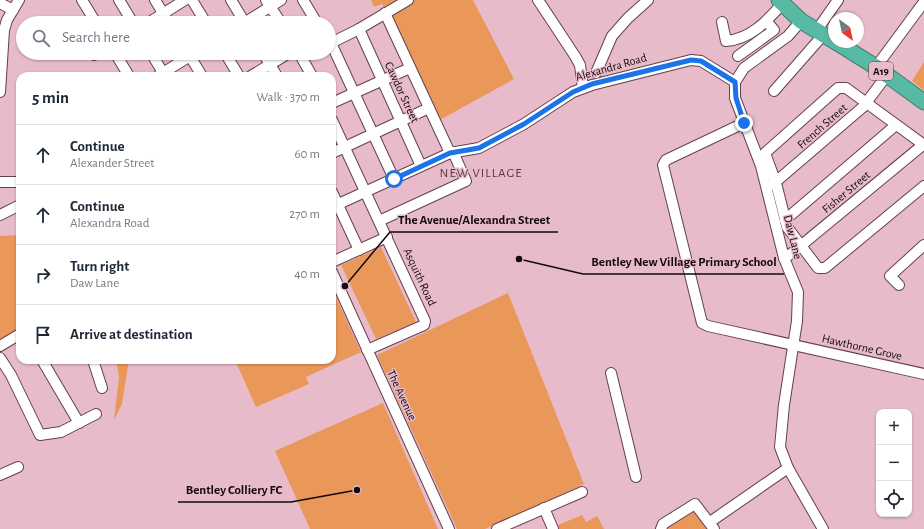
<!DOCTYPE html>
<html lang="en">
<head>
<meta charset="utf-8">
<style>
	body { margin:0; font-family:"Alegreya Sans",sans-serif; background:#f6f6f7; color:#1f2937 }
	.controls { position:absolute; right:12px; bottom:12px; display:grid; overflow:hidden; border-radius:8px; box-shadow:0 1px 3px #0004 }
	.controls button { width:36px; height:36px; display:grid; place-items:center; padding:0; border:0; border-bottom:1px solid #e0e1e3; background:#fff; color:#1f2937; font:20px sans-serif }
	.compass { position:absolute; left:828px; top:12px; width:36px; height:36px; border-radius:50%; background:#fff; box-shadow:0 1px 3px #0004; rotate:147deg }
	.stop { position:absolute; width:12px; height:12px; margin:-9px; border:3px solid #1a73e8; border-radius:50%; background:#fff }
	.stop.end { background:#1a73e8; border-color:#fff; box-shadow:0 1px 4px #0008 }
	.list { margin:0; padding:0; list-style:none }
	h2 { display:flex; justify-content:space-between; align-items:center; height:52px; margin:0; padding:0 16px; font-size:17px }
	h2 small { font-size:13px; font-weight:400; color:#747a83 }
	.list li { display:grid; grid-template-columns:26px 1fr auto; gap:12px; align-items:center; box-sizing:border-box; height:60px; padding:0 16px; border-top:1px solid #e0e1e3 }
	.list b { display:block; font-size:15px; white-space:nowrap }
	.list p { margin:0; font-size:13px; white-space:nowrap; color:#747a83 }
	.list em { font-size:13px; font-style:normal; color:#747a83 }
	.icon { flex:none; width:22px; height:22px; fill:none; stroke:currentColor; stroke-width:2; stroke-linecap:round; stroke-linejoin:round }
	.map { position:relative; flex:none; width:924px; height:529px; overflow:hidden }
	.search { position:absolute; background:#fff; box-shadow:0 1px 3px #0004; left:16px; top:16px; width:320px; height:44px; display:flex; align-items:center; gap:10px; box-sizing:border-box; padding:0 14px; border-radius:22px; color:#747a83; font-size:15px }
	.panel { position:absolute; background:#fff; box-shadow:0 1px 3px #0004; left:16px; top:72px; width:320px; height:292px; border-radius:12px }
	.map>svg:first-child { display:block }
	.green { fill:#ea985a }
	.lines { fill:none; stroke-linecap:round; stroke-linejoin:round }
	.minor-casing { stroke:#65404d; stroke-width:12 }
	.highway-casing { stroke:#417c6f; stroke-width:17 }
	.minor { stroke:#fff; stroke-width:10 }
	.highway { stroke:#58baa4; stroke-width:15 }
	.route { stroke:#1a73e8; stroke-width:5 }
	.labels { text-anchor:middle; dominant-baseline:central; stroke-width:3; stroke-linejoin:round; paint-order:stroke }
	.shield { fill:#e7bbca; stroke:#543e46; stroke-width:1 }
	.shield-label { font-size:11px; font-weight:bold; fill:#15080d }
	.street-label { font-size:12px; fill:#15080d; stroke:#e7bbca }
	.neighbourhood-label { font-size:13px; letter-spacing:1px; fill:#593643; stroke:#e7bbca }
	.leader { fill:none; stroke:#15080d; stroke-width:1.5 }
	.callout-dot { fill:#15080d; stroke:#e7bbca; stroke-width:1.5 }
	.callout-label { font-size:13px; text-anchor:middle; font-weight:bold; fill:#15080d; stroke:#e7bbca; stroke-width:3; stroke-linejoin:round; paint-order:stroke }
</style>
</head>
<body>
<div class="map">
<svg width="924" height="529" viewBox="0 0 924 529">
	<rect width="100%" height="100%" fill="#e7bbca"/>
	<g class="green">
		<path d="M371 0H473L514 79 438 121 382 4 374 7Z"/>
		<path d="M924 62V90L912 81Z"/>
		<path d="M20 235V337L0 344V236Z"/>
		<path d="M381 247 416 322 376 339 341 265Z"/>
		<path d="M332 288 361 352 306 377 309 384 256 407 235 360H332Z"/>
		<path d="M508 293 584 484 485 529H457L377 355Z"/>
		<path d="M116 360H129L122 404 114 420 119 377Z"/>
		<path d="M383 403 438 529H310L275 451Z"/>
		<path d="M695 508 711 529H665V527Z"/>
		<path d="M582 515 586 522 597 516 604 529H558V525Z"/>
	</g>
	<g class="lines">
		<g class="minor-casing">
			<g id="minor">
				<path d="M82 0 96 23"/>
				<path d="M119 0 133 23"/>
				<path d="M155 0 169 23"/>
				<path d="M192 0 206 23"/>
				<path d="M231 0 245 23"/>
				<path d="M266 0 281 23"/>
				<path d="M303 0 317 23"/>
				<path d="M538 0 575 56 580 65 583 88"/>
				<path d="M0 3 13 10"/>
				<path d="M385 13 450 153"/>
				<path d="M801 21 788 36 744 68 735 82V98L761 166 784 258 798 292 797 321 784 405 780 447 788 468 823 529"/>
				<path d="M722 22 726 41C751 39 767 21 783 3"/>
				<path d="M148 23 185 0"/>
				<path d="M244 23 281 0"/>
				<path d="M359 29 421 166"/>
				<path d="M817 30 838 0"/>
				<path d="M331 43 394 179"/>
				<path d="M329 44 359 29 408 0"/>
				<path d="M115 53 129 76"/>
				<path d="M151 53 165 76"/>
				<path d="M188 53 202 76"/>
				<path d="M225 53 239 76"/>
				<path d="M263 53 277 76"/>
				<path d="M299 53 312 76"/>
				<path d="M94 55 98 53"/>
				<path d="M738 56 774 30 767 22"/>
				<path d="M876 67 924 2"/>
				<path d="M596 73 612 36 628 18 648 0"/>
				<path d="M158 76 195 53"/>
				<path d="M251 76 289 53"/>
				<path d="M774 91 824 34"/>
				<path d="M0 92 4 30 7 20 19 0"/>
				<path d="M332 103 410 68"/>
				<path d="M332 120 425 321 424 325 367 350"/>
				<path d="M744 123 666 160 663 165 702 323 708 326 924 374"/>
				<path d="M924 145 846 88H838L765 153 776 183 787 227 818 268H825L924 186"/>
				<path d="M332 153 429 108"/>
				<path d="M0 182H20"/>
				<path d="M772 185 863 107 887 75"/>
				<path d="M332 192 359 250"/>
				<path d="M332 207 450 153 479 148 524 124 573 92 592 85 691 60 701 61 735 82"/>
				<path d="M0 215 20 205"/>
				<path d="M785 220 896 125"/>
				<path d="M379 221 466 181 453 152"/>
				<path d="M784 258 792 253 924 144"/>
				<path d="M332 262 387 237"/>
				<path d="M332 272 449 529"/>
				<path d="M899 285 890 276 924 245"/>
				<path d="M0 346 20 334"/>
				<path d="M0 358 11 375 40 435 61 432 96 414"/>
				<path d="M42 360 79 423"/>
				<path d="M93 360 102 388"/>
				<path d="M611 373 636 477"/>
				<path d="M0 475 18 467"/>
				<path d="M544 508 553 529"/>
				<path d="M710 522 788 468"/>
				<path d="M497 529 582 492"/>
				<path d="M661 529 663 524 695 504 714 529"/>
			</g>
		</g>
		<g class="highway-casing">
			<g id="highway">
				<path d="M779 0 801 21 834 41"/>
				<path d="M836 42 876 67 924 102"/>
			</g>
		</g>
		<use href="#minor" class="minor"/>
		<use href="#highway" class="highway"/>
	</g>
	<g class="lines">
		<path class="route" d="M394 179 450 153 479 148 524 124 573 92 592 84 691 60 701 61 735 82 736 98 744 123"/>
	</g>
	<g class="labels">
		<rect class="shield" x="869" y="62" width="24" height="18" rx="3"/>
		<g class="shield-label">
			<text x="881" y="71">A19</text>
		</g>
		<g class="street-label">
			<text transform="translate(611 67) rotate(-16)">Alexandra Road</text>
			<text transform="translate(402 92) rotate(65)">Cawdor Street</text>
			<text transform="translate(822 126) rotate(-41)">French Street</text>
			<text transform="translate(846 192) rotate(-40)">Fisher Street</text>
			<text transform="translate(793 237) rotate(76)">Daw Lane</text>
			<text transform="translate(420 277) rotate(65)">Asquith Road</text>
			<text transform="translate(862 347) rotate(13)">Hawthorne Grove</text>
			<text transform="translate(402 395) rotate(65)">The Avenue</text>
		</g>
		<g class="neighbourhood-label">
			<text x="481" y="173">NEW VILLAGE</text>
		</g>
	</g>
	<path class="leader" d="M345 286L390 232H558M519 259L583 274H784M357 490L291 502H178"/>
	<g class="callout-dot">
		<circle cx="345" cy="286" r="4"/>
		<circle cx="519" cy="259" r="4"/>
		<circle cx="357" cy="490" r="4"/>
	</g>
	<g class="callout-label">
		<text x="474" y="224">The Avenue/Alexandra Street</text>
		<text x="684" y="266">Bentley New Village Primary School</text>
		<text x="234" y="494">Bentley Colliery FC</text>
	</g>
</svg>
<div class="controls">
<button>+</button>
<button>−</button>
<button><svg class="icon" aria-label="locate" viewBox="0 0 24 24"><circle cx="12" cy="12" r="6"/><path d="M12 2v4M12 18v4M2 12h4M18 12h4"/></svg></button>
</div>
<svg class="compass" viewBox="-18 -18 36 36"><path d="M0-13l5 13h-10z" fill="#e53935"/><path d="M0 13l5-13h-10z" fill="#747a83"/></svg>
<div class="stop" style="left:394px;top:179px"></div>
<div class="stop end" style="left:744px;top:123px"></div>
<div class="search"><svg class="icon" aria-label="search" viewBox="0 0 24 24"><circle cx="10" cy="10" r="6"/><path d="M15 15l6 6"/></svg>Search here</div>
<section class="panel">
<h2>5 min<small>Walk · 370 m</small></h2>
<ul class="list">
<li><svg class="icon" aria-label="ahead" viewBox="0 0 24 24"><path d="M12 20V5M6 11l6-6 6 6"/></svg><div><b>Continue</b><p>Alexander Street</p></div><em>60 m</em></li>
<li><svg class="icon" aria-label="ahead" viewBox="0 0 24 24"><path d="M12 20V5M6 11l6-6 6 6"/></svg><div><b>Continue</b><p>Alexandra Road</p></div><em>270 m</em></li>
<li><svg class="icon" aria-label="right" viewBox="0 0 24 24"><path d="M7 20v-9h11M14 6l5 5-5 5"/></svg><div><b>Turn right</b><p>Daw Lane</p></div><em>40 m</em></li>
<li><svg class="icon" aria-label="arrive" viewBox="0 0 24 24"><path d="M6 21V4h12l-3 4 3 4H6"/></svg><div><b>Arrive at destination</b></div></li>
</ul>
</section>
</div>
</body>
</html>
